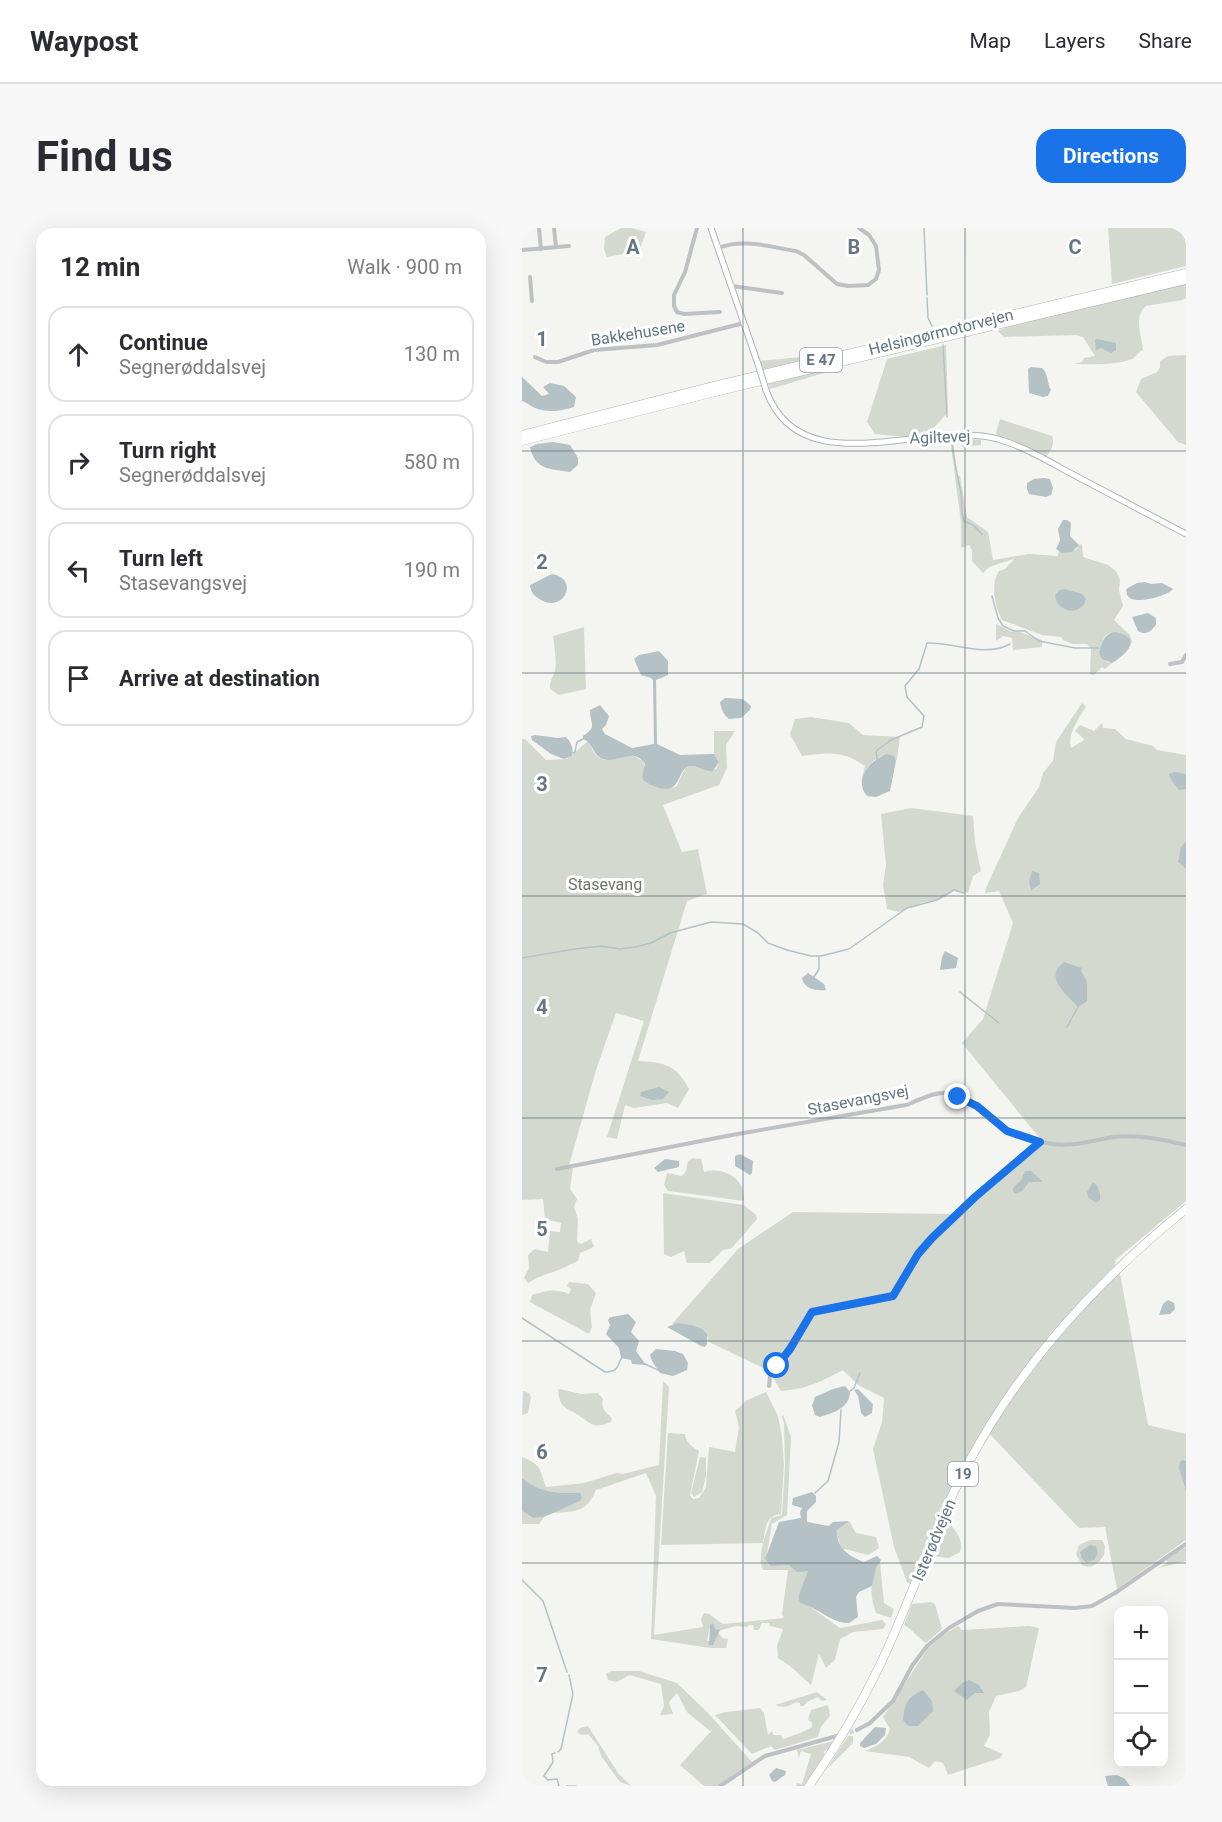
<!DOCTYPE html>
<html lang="en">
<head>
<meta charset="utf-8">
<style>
	body { margin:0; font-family:Roboto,sans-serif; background:#f7f7f7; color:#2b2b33 }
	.controls { position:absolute; right:18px; bottom:18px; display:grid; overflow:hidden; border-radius:12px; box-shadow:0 6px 24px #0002 }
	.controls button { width:54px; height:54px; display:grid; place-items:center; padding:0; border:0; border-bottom:2px solid #e1e1e2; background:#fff; color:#2b2b33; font:30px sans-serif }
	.stop { position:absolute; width:18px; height:18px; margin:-14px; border:4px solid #1a73e8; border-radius:50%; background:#fff }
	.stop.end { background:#1a73e8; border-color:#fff; box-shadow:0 2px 6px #0008 }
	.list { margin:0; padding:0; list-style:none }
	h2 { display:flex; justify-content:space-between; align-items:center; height:78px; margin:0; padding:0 24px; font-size:26px }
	h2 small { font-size:20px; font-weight:400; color:#7c7c81 }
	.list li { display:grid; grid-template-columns:39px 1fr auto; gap:18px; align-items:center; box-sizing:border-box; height:96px; margin:0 12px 12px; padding:0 12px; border:2px solid #e1e1e2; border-radius:18px }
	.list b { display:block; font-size:22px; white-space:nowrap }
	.list p { margin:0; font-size:20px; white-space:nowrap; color:#7c7c81 }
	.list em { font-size:20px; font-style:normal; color:#7c7c81 }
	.icon { flex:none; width:33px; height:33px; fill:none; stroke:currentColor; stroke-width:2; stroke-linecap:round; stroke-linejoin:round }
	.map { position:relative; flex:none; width:664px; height:1558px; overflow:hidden; border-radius:18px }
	header { display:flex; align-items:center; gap:36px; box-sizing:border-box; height:84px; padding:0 30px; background:#fff; border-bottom:2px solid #e1e1e2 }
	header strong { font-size:28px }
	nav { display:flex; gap:33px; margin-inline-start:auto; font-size:21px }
	.intro { display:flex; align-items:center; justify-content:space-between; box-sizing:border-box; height:144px; padding:0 36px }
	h1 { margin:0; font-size:42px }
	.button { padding:15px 27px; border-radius:18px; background:#1a73e8; color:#fff; font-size:21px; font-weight:700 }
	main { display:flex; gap:36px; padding:0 36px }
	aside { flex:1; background:#fff; border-radius:18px; box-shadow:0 6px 24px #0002 }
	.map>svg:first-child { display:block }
	.green { fill:#d4d9d0 }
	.water { fill:#b4c2c5 }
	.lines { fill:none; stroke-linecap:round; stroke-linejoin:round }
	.stream { stroke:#b4c2c5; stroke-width:1.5 }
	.street-tunnel { stroke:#d0d4d4; stroke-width:4; stroke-dasharray:4 2; stroke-linecap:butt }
	.secondary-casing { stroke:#afb5b9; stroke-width:7 }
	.highway-casing { stroke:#b0b4b7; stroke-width:9 }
	.street { stroke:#bdc1c4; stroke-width:4 }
	.secondary { stroke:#fff; stroke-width:5 }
	.highway { stroke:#fff; stroke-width:8 }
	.secondary-bridge-casing { stroke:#afb5b9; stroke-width:7; stroke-linecap:butt }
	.secondary-bridge { stroke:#fff; stroke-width:5 }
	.route { stroke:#1a73e8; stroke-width:8 }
	.grid { fill:none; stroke:#647681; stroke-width:1.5; stroke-opacity:0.55 }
	.labels { text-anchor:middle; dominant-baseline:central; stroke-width:6; stroke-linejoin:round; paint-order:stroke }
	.shield { fill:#fff; stroke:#929fa7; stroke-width:1.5 }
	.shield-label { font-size:15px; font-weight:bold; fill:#647681 }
	.street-label { font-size:16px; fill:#647681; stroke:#fff }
	.park-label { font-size:16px; fill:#697863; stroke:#fff }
	.grid-label { font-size:20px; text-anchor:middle; font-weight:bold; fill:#647681; stroke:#fff; stroke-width:6; stroke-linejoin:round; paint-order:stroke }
</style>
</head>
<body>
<header>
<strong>Waypost</strong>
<nav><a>Map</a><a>Layers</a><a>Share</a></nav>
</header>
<div class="intro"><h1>Find us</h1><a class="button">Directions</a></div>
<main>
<aside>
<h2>12 min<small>Walk · 900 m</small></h2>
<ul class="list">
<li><svg class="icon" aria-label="ahead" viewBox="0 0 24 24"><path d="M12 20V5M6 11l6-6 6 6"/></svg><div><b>Continue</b><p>Segnerøddalsvej</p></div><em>130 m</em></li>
<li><svg class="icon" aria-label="right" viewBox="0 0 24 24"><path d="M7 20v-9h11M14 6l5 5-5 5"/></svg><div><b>Turn right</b><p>Segnerøddalsvej</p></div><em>580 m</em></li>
<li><svg class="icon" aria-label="left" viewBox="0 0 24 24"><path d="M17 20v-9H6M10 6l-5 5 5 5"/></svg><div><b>Turn left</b><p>Stasevangsvej</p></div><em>190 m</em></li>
<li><svg class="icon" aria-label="arrive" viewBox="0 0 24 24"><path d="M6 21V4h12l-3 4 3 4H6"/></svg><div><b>Arrive at destination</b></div></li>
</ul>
</aside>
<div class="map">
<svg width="664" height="1558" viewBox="0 0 664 1558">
	<rect width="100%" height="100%" fill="#f4f4f0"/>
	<g class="green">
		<path d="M99 0H109L124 4 117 23 85 29 82 21 83 9Z"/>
		<path d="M586 0H664V38L590 56Z"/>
		<path d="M664 55V70L660 72 624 78C611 89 620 108 621 122 616 124 615 128 610 131 591 138 571 136 551 136L560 134 562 130 573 128 561 109 554 107 482 109 476 103 494 95Z"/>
		<path d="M424 117 426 184 411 201 385 209 353 206 345 194 365 131Z"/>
		<path d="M301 127 242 143 238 133Z"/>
		<path d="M664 127V217L656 214 614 164 619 151 635 144 638 139V133L646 128Z"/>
		<path d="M302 141V145L248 161 246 155Z"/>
		<path d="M478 191 530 208C533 215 529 224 524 228L476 209 474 205Z"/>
		<path d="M428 210 459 212V217L441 219 436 213 431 216 435 247 438 248 445 289 466 304 471 332 507 326 536 328 537 322 541 325 554 322 557 317 560 316 561 329 586 337 594 343 598 352 597 362 601 378 592 392 608 407 610 414V416C605 406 596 404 586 406L582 409 577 424 585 434 590 435 583 441 580 439 572 447 568 446 569 421 565 416H550L541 412 539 409 520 407 480 392C473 378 468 357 477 343L483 341 492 331 467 339 461 345 450 333V322L447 317 439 320V294Z"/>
		<path d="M474 396 490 404 492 402 520 412V419L491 422 490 410 481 408 474 413Z"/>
		<path d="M62 399 64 461 37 467 28 461C27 453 31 450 33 443 35 433 32 418 31 408Z"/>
		<path d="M560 475 564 479C557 490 545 506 549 520L561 513 562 511 553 503 558 497 572 503 580 495 581 500 593 501 604 511 631 518 635 522 664 527V973L592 1033H594L593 1035 598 1046 626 1197 664 1206V1312L595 1361 583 1299 557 1300 463 1201 432 1257 388 1356 385 1354 372 1319 351 1221 360 1194 362 1170 336 1157 321 1142C298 1154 285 1161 259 1163L247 1143 185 1113 186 1109 170 1097 150 1096 216 1021 271 984 435 986 520 913 440 815 461 791 491 695 477 663 463 665 464 660 496 590 517 559 521 545 531 533 534 514Z"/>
		<path d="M289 489 327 495 341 507 378 509 375 531 374 533 372 528C354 523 346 539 339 553L343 538C320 522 306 525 280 528L268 506 273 491Z"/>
		<path d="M192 503H213L204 517 205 540 197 557 141 577 160 624 176 621 185 666 165 673 116 833C141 834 154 836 167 861L156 880 145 875 112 880 103 877 95 911 85 909 122 793 94 785 74 842 46 941 51 940 48 961 55 971 52 979 56 991 55 1014 59 1016 69 1011 72 1019 58 1025 56 1033C48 1036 41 1041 34 1043 22 1047 17 1048 6 1055L2 1050 7 1040 6 1027 13 1021 26 1024 28 1003 38 1004 39 995 23 991 21 971 0 972V511H3L24 532 45 531 66 513C69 516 70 522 73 526 83 538 98 528 110 527L121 533 123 539 120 549C131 556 142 564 155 558 164 537 163 533 186 544L194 541 197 534 192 526Z"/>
		<path d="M389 580 451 588 453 614 459 643 451 648 446 665 432 662 415 672 402 674 377 684 365 681 361 657 364 637 359 586Z"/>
		<path d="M171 930 179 931 182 944C202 938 224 951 222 973L146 963 142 957 145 945 160 948 164 943 166 933Z"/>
		<path d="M141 965 222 977 234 987 235 991 210 1020 201 1022 188 1035H165L162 1023 149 1029 142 1026Z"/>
		<path d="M47 1054 66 1056 74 1065 68 1082 70 1099 67 1106 8 1074 10 1067C25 1063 32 1060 47 1066L49 1061 45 1058Z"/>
		<path d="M141 1153 147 1159 132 1407 181 1399 179 1391 182 1385 187 1386 201 1396 262 1390 260 1386 266 1342H241C234 1328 245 1304 249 1290L260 1287 263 1237 262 1195 260 1189 261 1186 269 1209 265 1287 250 1296 244 1331 249 1338 267 1337 287 1343 276 1369 278 1375 286 1377 318 1400 360 1392 364 1396 361 1401 331 1404 318 1411 313 1432 304 1440 297 1426 289 1457 268 1438 256 1430 255 1418 261 1401 248 1398 247 1395H240L237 1402H232L231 1397H227L225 1399 214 1398 196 1403 188 1398 185 1413 193 1412 196 1405 201 1410 206 1411 204 1420H188L129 1411 134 1268 124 1245 74 1262C64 1286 53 1283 30 1285L58 1273 57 1265C36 1265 17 1265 0 1250V1229C19 1236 18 1242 24 1259L62 1255 95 1245 101 1246 137 1237Z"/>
		<path d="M38 1161 59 1166 76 1165 81 1171C79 1180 83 1184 90 1190L89 1194C68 1203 68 1193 53 1185 40 1178 38 1178 36 1162Z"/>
		<path d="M1 1163 7 1165 9 1169 6 1185 0 1187Z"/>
		<path d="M244 1164 256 1188 260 1209 262 1237 259 1286C242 1288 244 1301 241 1315L139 1317 146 1205 163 1206C164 1215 169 1218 177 1223L168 1267 171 1271 177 1270 184 1259 187 1219 213 1224 217 1199 213 1183 225 1172Z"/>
		<path d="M178 1229 184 1230V1248L180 1264 172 1269 169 1265Z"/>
		<path d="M0 1283 11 1290 22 1289 17 1296H0Z"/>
		<path d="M327 1293 334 1305 354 1309 357 1320 346 1327 323 1321 320 1322 315 1307V1302Z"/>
		<path d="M425 1293C433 1302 442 1311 438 1324L427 1330 410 1328Z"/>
		<path d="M568 1312H580L583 1318 582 1327C577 1335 569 1342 560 1337L554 1326 557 1317Z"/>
		<path d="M664 1319V1333L637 1340 646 1334 644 1332Z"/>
		<path d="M358 1334 362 1375 372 1381 369 1390 354 1385C348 1369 347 1349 358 1334Z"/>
		<path d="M409 1374 413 1376 420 1401 404 1415C395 1409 391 1402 382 1397L390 1376Z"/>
		<path d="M437 1398 439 1402 507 1398 517 1400 504 1459 497 1463 474 1468 467 1484 468 1507 462 1518 481 1526 478 1530 426 1547 421 1535 413 1533 407 1540 387 1529 343 1523C355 1518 364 1514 368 1501L361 1489 406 1420 425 1404Z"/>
		<path d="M89 1443H117L155 1455 186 1485 230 1534 195 1558H182L158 1537 191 1501 188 1503 165 1484 155 1465 147 1474 151 1486 138 1487 142 1478 139 1456 107 1447 95 1454 86 1452 84 1446Z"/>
		<path d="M295 1464 305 1472 300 1473 296 1469 287 1473 281 1478H278V1475L274 1474C267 1479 261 1480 253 1477Z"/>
		<path d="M306 1477 308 1488 299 1499 296 1509 253 1522 249 1518 230 1526 193 1487 204 1484 238 1480 242 1485 246 1507 250 1503 252 1507H259L261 1511 278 1505 290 1499V1495L286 1491 289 1482Z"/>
		<path d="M66 1498 96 1545 109 1558 98 1554 79 1528 76 1518 66 1506 59 1507 55 1504 58 1500Z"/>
		<path d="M326 1508H331V1515L304 1542Z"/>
		<path d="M312 1513 307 1521 302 1523V1528L282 1558H274L275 1555 280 1556 289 1526 279 1523 277 1530 275 1522Z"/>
	</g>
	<g class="water">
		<path d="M575 111 594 115V122L589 125 579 120 574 122 573 112Z"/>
		<path d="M509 139 520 140C526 145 525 155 529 162L526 168 521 169 507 165 506 141Z"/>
		<path d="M0 149 20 168 27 166 21 159 28 155 42 158 54 169 52 179C40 183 25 185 13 180 8 178 6 175 0 173Z"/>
		<path d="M31 214 48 217 56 230V237L48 244C28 241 13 242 8 219L15 216Z"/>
		<path d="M522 250 528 251 531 260 529 267 524 269 507 266 505 261V255L512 251Z"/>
		<path d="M541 292H545L549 295 548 308 557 317 550 324 540 325 534 321 538 312 536 301Z"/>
		<path d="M30 346C58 351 42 385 19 372 12 368 9 365 8 357Z"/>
		<path d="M623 354 629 356 640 355 651 361C645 368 616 376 608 370 604 367 605 365 604 361L615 355Z"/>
		<path d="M543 361 560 366 564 371C560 389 534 385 533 367L538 362Z"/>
		<path d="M626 385 634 390V397C629 403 624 408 616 403L610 389Z"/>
		<path d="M593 404C622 409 605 426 590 435L580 431 577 424C581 413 581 407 593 404Z"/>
		<path d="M137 423 146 433V447L134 452 135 516 158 527 192 526 197 534 191 543C183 545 176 537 168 538 153 539 163 577 122 553L120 549 123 536C111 518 97 536 81 531 70 527 72 515 61 511V508C76 498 68 497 68 482L78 477 87 488 84 497 80 501 83 506 110 520 132 516 131 452 129 450 119 447 112 431 117 427Z"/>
		<path d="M203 470 221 471 229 478 228 482 219 490 207 491C202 487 199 481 198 474Z"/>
		<path d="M13 507 36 510 44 509C49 514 52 521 50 528L42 531 29 526 10 512 9 508Z"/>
		<path d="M365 526 372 528 374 533 368 563 354 569 345 568C331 552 348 532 365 526Z"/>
		<path d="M652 544 664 546V561L657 562C654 558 648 551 647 546Z"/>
		<path d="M664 614V641L656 634 659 619Z"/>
		<path d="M510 643 517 645 518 656 509 663 507 654Z"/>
		<path d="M423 723 436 730 434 740 418 742 420 729Z"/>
		<path d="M542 734 560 740 559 743 565 754V773L556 779C547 768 520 750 542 734Z"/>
		<path d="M286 745 302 756 304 762C294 763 282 761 280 750Z"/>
		<path d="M137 859 147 864 141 871 130 872 118 868 119 864Z"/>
		<path d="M218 926 231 933 230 945 228 947 213 938V928Z"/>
		<path d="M143 931 157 933V939L136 944 132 940Z"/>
		<path d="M503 943H509L521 954H507L500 963 494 966 491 964V960L499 952Z"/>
		<path d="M571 954C576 957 579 966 578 972L574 975 566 969 565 964Z"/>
		<path d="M646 1072 652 1075 653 1081 648 1086 637 1087 641 1076Z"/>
		<path d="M106 1086 114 1094 109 1104 117 1113 114 1123 124 1137 110 1136 109 1132 99 1130 97 1120 84 1106 88 1097 86 1092 88 1089 90 1090 89 1089Z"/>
		<path d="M155 1095 170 1097 180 1101 185 1106V1116L183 1119 179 1118 145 1099Z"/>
		<path d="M134 1121 153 1123 161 1126 166 1135 165 1142 151 1148 138 1145 130 1133 128 1127Z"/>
		<path d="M323 1158 328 1164C327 1181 312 1184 298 1189L293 1187 290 1178 293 1169 311 1161Z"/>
		<path d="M336 1161 351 1176 350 1185 343 1189 339 1185 336 1168 332 1162Z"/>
		<path d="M660 1232 664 1233V1263L657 1240 658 1234Z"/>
		<path d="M0 1250C18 1265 35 1265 58 1265L60 1270 58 1273 22 1289 11 1290 0 1283Z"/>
		<path d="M290 1264 294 1268V1274L285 1283V1294L307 1298 311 1294 327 1293 315 1302C314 1320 327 1328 342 1334L355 1328 359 1332 354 1340 350 1358 337 1364 334 1369 336 1389 327 1395C308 1395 296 1379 278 1375L276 1369 286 1343 275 1344 267 1337 249 1338 243 1331 257 1294 279 1290 278 1284 280 1280 270 1277 271 1270Z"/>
		<path d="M568 1317 574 1318 576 1325 572 1332 564 1334 560 1331 558 1324Z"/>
		<path d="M191 1395 193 1401 198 1402 191 1417H187L188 1397Z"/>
		<path d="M447 1452 457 1457 462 1465H453L445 1472 432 1463 440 1455Z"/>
		<path d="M401 1462 410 1473 411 1483 396 1498H386L381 1492C382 1475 386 1469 401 1462Z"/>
		<path d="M353 1499 364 1500 363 1507 354 1516 342 1520 338 1518V1515Z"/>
		<path d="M254 1540 264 1543 263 1547 253 1554 250 1553 247 1547Z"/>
		<path d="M595 1547 603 1551 608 1558H586L583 1548Z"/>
	</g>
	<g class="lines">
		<g class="stream">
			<path d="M402 0 405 67"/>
			<path d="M405 70 406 90 410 98"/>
			<path d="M421 117 425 189"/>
			<path d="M430 213C432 231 435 247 439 265 441 275 438 283 442 293L451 297 460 306"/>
			<path d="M470 368 476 390 481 398 492 403H503L517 413 553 420H576"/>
			<path d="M51 525 53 524 55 514 61 511"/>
			<path d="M355 531 354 523 369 512 400 499 402 488 385 469 383 458 397 441 405 415C431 414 463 430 488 416"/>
			<path d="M0 730 53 721 79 718 98 721 113 719 129 715 148 705 189 694 221 696 236 705 246 715 265 722 289 728H299L327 721 385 680 415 672 432 662 442 665"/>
			<path d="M292 749 297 741V728"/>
			<path d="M438 764 477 795"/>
			<path d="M545 799 556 779"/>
			<path d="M0 1090 83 1144C98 1143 94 1139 100 1129"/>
			<path d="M123 1136 136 1142"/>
			<path d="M328 1163 332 1160 338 1145"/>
			<path d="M293 1265 306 1253 317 1214 319 1182"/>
			<path d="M0 1352 21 1373 45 1444"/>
			<path d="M36 1524 39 1521 51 1466 47 1447"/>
			<path d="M33 1525 30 1526 31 1534 22 1548 26 1552 35 1551 37 1558"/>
			<path d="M45 1558H54"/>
		</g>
		<path class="street-tunnel" d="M322 1506 335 1502"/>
		<g class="secondary-casing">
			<g id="secondary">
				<path d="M189 0 236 136"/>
				<path d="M244 162C278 258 402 191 476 211 503 219 526 233 550 246 588 266 626 286 664 306"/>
			</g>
		</g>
		<g class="highway-casing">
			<g id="highway">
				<path d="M0 207 187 159 664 45"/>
				<path d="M0 213 193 164 664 52"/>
				<path d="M287 1558C314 1519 338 1479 358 1437 390 1370 412 1299 447 1234 500 1134 576 1052 664 981"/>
			</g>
		</g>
		<g class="street">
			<path d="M17 0 19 21"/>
			<path d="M32 0 34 19"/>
			<path d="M175 0 163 44 152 67V78L155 84 162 86 198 84"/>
			<path d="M196 20C221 10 248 19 274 23L282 27 315 56 326 58 346 57 354 51 357 42 354 18 347 7 337 0"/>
			<path d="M1 22 47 18"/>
			<path d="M8 49 10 73"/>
			<path d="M210 58 260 65"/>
			<path d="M13 129 24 134H36L72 122 135 117 222 95"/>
			<path d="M648 436 660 434 664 427"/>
			<path d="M35 941 210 907 384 877C396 873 410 864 423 865 448 868 462 886 480 901 488 906 514 913 524 915 548 920 568 913 591 909 615 906 641 911 664 917"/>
			<path d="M247 1158 248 1149 268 1121 287 1087 294 1083 371 1068 396 1026 410 1010 518 914"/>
			<path d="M335 1502 348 1495 371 1473 390 1438 405 1418 427 1400 456 1383 476 1376 553 1380 570 1378 593 1365 664 1316"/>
			<path d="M198 1558 243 1528 315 1508"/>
		</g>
		<use href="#secondary" class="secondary"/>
		<use href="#highway" class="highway"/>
		<g class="secondary-bridge-casing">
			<path id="secondary-bridge" d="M236 136 244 162"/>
		</g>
		<use href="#secondary-bridge" class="secondary-bridge"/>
	</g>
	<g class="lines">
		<path class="route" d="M255 1138 268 1121 290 1084 371 1068 396 1026 410 1010 453 969 518 914 485 903 455 878 436 869"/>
	</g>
	<path class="grid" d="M221 0V1558M443 0V1558M0 223H664M0 445H664M0 668H664M0 890H664M0 1113H664M0 1335H664"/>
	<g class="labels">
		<g class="shield">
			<rect x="278" y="120" width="42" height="24" rx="4.5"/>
			<rect x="426" y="1234" width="30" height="24" rx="4.5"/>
		</g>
		<g class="shield-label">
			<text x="299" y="132">E 47</text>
			<text x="441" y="1246">19</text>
		</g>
		<g class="street-label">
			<text transform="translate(419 104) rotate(-14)">Helsingørmotorvejen</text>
			<text transform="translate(116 105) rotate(-9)">Bakkehusene</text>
			<text transform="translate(418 209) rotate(-2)">Agiltevej</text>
			<text transform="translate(336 872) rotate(-11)">Stasevangsvej</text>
			<text transform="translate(412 1312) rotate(-67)">Isterødvejen</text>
		</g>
		<g class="park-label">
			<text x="83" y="656">Stasevang</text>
		</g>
	</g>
	<g class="grid-label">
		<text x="111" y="26">A</text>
		<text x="332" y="26">B</text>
		<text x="553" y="26">C</text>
		<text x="20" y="118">1</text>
		<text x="20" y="341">2</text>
		<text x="20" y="563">3</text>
		<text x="20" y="786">4</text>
		<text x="20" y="1008">5</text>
		<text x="20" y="1231">6</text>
		<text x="20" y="1454">7</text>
	</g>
</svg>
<div class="controls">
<button>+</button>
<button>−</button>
<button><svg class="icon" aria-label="locate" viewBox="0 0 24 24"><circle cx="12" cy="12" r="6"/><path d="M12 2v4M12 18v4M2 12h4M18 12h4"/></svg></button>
</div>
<div class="stop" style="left:255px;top:1138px"></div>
<div class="stop end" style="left:436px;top:869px"></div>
</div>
</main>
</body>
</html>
